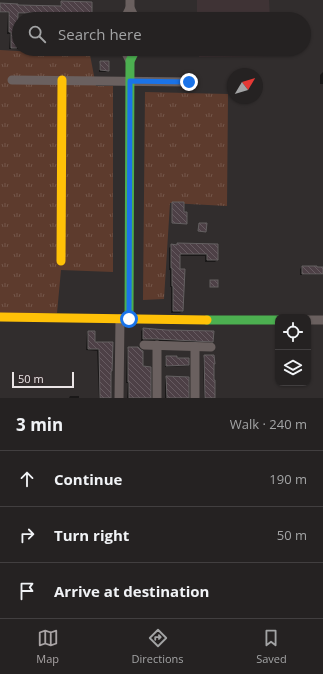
<!DOCTYPE html>
<html lang="en">
<head>
<meta charset="utf-8">
<style>
	body { margin:0; font-family:"Open Sans",sans-serif; background:#2d2a2a; color:#f1f3f6 }
	.controls { position:absolute; right:12px; bottom:12px; display:grid; overflow:hidden; border-radius:8px; box-shadow:0 1px 3px #0004 }
	.controls button { width:36px; height:36px; display:grid; place-items:center; padding:0; border:0; border-bottom:1px solid #423f40; background:#252222; color:#f1f3f6; font:20px sans-serif }
	.compass { position:absolute; left:227px; top:68px; width:36px; height:36px; border-radius:50%; background:#252222; box-shadow:0 1px 3px #0004; rotate:52deg }
	.scale { position:absolute; left:12px; bottom:10px; width:62px; box-sizing:border-box; padding-left:4px; border:2px solid #eae4e5; border-top:0; font-size:11px; line-height:14px; white-space:nowrap; color:#eae4e5; -webkit-text-stroke:3px #332b2c; paint-order:stroke }
	.stop { position:absolute; width:12px; height:12px; margin:-9px; border:3px solid #1a73e8; border-radius:50%; background:#fff }
	.stop.end { background:#1a73e8; border-color:#fff; box-shadow:0 1px 4px #0008 }
	.list { margin:0; padding:0; list-style:none }
	h2 { display:flex; justify-content:space-between; align-items:center; height:52px; margin:0; padding:0 16px; font-size:17px }
	h2 small { font-size:13px; font-weight:400; color:#a3a4a5 }
	.list li { display:grid; grid-template-columns:26px 1fr auto; gap:12px; align-items:center; box-sizing:border-box; height:56px; padding:0 16px; border-top:1px solid #423f40 }
	.list b { display:block; font-size:15px; white-space:nowrap }
	.list em { font-size:13px; font-style:normal; color:#a3a4a5 }
	.icon { flex:none; width:22px; height:22px; fill:none; stroke:currentColor; stroke-width:2; stroke-linecap:round; stroke-linejoin:round }
	.map { position:relative; flex:none; width:323px; height:398px; overflow:hidden }
	.search { position:absolute; background:#252222; box-shadow:0 1px 3px #0004; left:12px; right:12px; top:12px; height:44px; display:flex; align-items:center; gap:10px; box-sizing:border-box; padding:0 14px; border-radius:22px; color:#a3a4a5; font-size:15px }
	.sheet { height:220px; background:#252222 }
	nav { display:flex; justify-content:space-around; align-items:center; box-sizing:border-box; height:56px; border-top:1px solid #423f40; background:#252222; font-size:11px; color:#a3a4a5 }
	nav a { display:grid; justify-items:center; gap:2px }
	nav .on { color:#a9a4a5 }
	.map>svg:first-child { display:block }
	.built { fill:#3f3335 }
	.grass { fill:url(#grass-tufts) }
	.shadow { fill:#0007 }
	.building { fill:url(#building-back-hatch); stroke:#646061 }
	.lines { fill:none; stroke-linecap:round; stroke-linejoin:round }
	.street { stroke:#6a605f; stroke-width:9 }
	.fast { stroke:#4caf50; stroke-width:9 }
	.slow { stroke:#ffc107; stroke-width:9 }
	.route { stroke:#1a73e8; stroke-width:5 }
</style>
</head>
<body>
<div class="map">
<svg width="323" height="398" viewBox="0 0 323 398">
	<defs>
		<pattern id="grass-tufts" width="24" height="20" patternUnits="userSpaceOnUse"><rect width="24" height="20" fill="#5d3b2d"/><path d="M3 7l-1-3M5 7V3M7 7l1-3M15 17l-1-3M17 17v-4M19 17l1-3" fill="none" stroke="#74574b"/></pattern>
		<pattern id="building-back-hatch" width="6" height="6" patternUnits="userSpaceOnUse"><rect width="6" height="6" fill="#4d4046"/><path d="M-1 5l2 2M0 0l6 6M5-1l2 2" fill="none" stroke="#675b61"/></pattern>
	</defs>
	<rect width="100%" height="100%" fill="#312d2d"/>
	<g class="built">
		<path d="M197 0H269L270 19H197Z"/>
		<path d="M198 49H271V56L199 57Z"/>
	</g>
	<g class="grass">
		<path d="M0 50 90 55 96 86H113V272L61 270 57 313H0Z"/>
		<path d="M145 92 228 94 227 206 170 203 164 299 143 300Z"/>
	</g>
	<g class="shadow">
		<path d="M62 2 91 14 90 15H81V19H45V15L17 14 16 40H19V49H48H9L10 34H7L8 13H0V4L17 6 60 7V4Z"/>
		<path d="M201 15 213 16V19H199V17Z"/>
		<path d="M235 17H244V19H234Z"/>
		<path d="M101 62 108 70 106 72H99V64Z"/>
		<path d="M323 72V84H320V75Z"/>
		<path d="M178 244 217 245V260L215 262H205V256H179V270L182 311 180 313H171V287H170V270H169V248L172 245 176 246Z"/>
		<path d="M302 267H316L323 268V275H300V269Z"/>
		<path d="M143 329 212 341 211 343 155 341H141V331Z"/>
		<path d="M89 332 94 343H112L110 372V398H99L97 351 86 350 87 334Z"/>
		<path d="M129 348 150 398H127L128 383H126L127 349Z"/>
		<path d="M205 356 214 398H204L203 358Z"/>
		<path d="M166 357 176 359 188 365 187 366 165 367V358Z"/>
		<path d="M167 377 188 398H165V379Z"/>
		<path d="M70 396H79V398H69Z"/>
	</g>
	<g class="building">
		<path d="M61 1 92 2V14H82V19H46V13H18L17 48H11V32H9V12H0V3L18 4V5L61 6Z"/>
		<path d="M100 61H109V71L100 70Z"/>
		<path d="M172 202H184V212H187V224L172 223Z"/>
		<path d="M199 223H207L206 232 198 231Z"/>
		<path d="M177 243 218 244V260H207V254H180V269H185L183 311H173V286H172V268H171V244L177 245Z"/>
		<path d="M302 266H317V267H323V274H302Z"/>
		<rect x="210" y="280" width="8" height="7"/>
		<path d="M143 328 166 330 214 331 213 342 157 339H143Z"/>
		<path d="M88 331H95V342H113L112 371H111V398H100L99 349H88Z"/>
		<path d="M128 347H138L141 350 143 351V366L151 367V398H129V382H128Z"/>
		<path d="M204 355H214L215 364H214V380H215V398H205Z"/>
		<path d="M166 356H177V358H189V365L166 366Z"/>
		<path d="M166 376 189 377V398H167Z"/>
	</g>
	<g class="lines">
		<g class="street">
			<path d="M130 0V8L134 16V19"/>
			<path d="M126 19V16L130 8"/>
			<path d="M126 49V53L130 61"/>
			<path d="M12 80 189 82"/>
			<path d="M308 320H323"/>
			<path d="M144 345 211 347"/>
			<path d="M157 345V398"/>
			<path d="M195 347V398"/>
			<path d="M119 398 120 319"/>
		</g>
		<g class="fast">
			<path d="M129 319 130 61 134 53V49"/>
			<path d="M207 320H278"/>
		</g>
		<g class="slow">
			<path d="M61 261 62 80"/>
			<path d="M0 317 207 320"/>
		</g>
	</g>
	<g class="lines">
		<path class="route" d="M129 319 130 81 189 82"/>
	</g>
</svg>
<div class="controls">
<button><svg class="icon" aria-label="locate" viewBox="0 0 24 24"><circle cx="12" cy="12" r="6"/><path d="M12 2v4M12 18v4M2 12h4M18 12h4"/></svg></button>
<button><svg class="icon" aria-label="layers" viewBox="0 0 24 24"><path d="M12 4l9 5-9 5-9-5zM3 14l9 5 9-5"/></svg></button>
</div>
<svg class="compass" viewBox="-18 -18 36 36"><path d="M0-13l5 13h-10z" fill="#e53935"/><path d="M0 13l5-13h-10z" fill="#a3a4a5"/></svg>
<div class="scale">50 m</div>
<div class="stop" style="left:129px;top:319px"></div>
<div class="stop end" style="left:189px;top:82px"></div>
<div class="search"><svg class="icon" aria-label="search" viewBox="0 0 24 24"><circle cx="10" cy="10" r="6"/><path d="M15 15l6 6"/></svg>Search here</div>
</div>
<section class="sheet">
<h2>3 min<small>Walk · 240 m</small></h2>
<ul class="list">
<li><svg class="icon" aria-label="ahead" viewBox="0 0 24 24"><path d="M12 20V5M6 11l6-6 6 6"/></svg><div><b>Continue</b></div><em>190 m</em></li>
<li><svg class="icon" aria-label="right" viewBox="0 0 24 24"><path d="M7 20v-9h11M14 6l5 5-5 5"/></svg><div><b>Turn right</b></div><em>50 m</em></li>
<li><svg class="icon" aria-label="arrive" viewBox="0 0 24 24"><path d="M6 21V4h12l-3 4 3 4H6"/></svg><div><b>Arrive at destination</b></div></li>
</ul>
</section>
<nav>
<a class="on"><svg class="icon" aria-label="map" viewBox="0 0 24 24"><path d="M3 6l6-2 6 2 6-2v14l-6 2-6-2-6 2zM9 4v14M15 6v14"/></svg>Map</a>
<a><svg class="icon" aria-label="directions" viewBox="0 0 24 24"><path d="M12 3l9 9-9 9-9-9zM9 14v-3h6M13 9l2 2-2 2"/></svg>Directions</a>
<a><svg class="icon" aria-label="saved" viewBox="0 0 24 24"><path d="M7 4h10v16l-5-4-5 4z"/></svg>Saved</a>
</nav>
</body>
</html>
